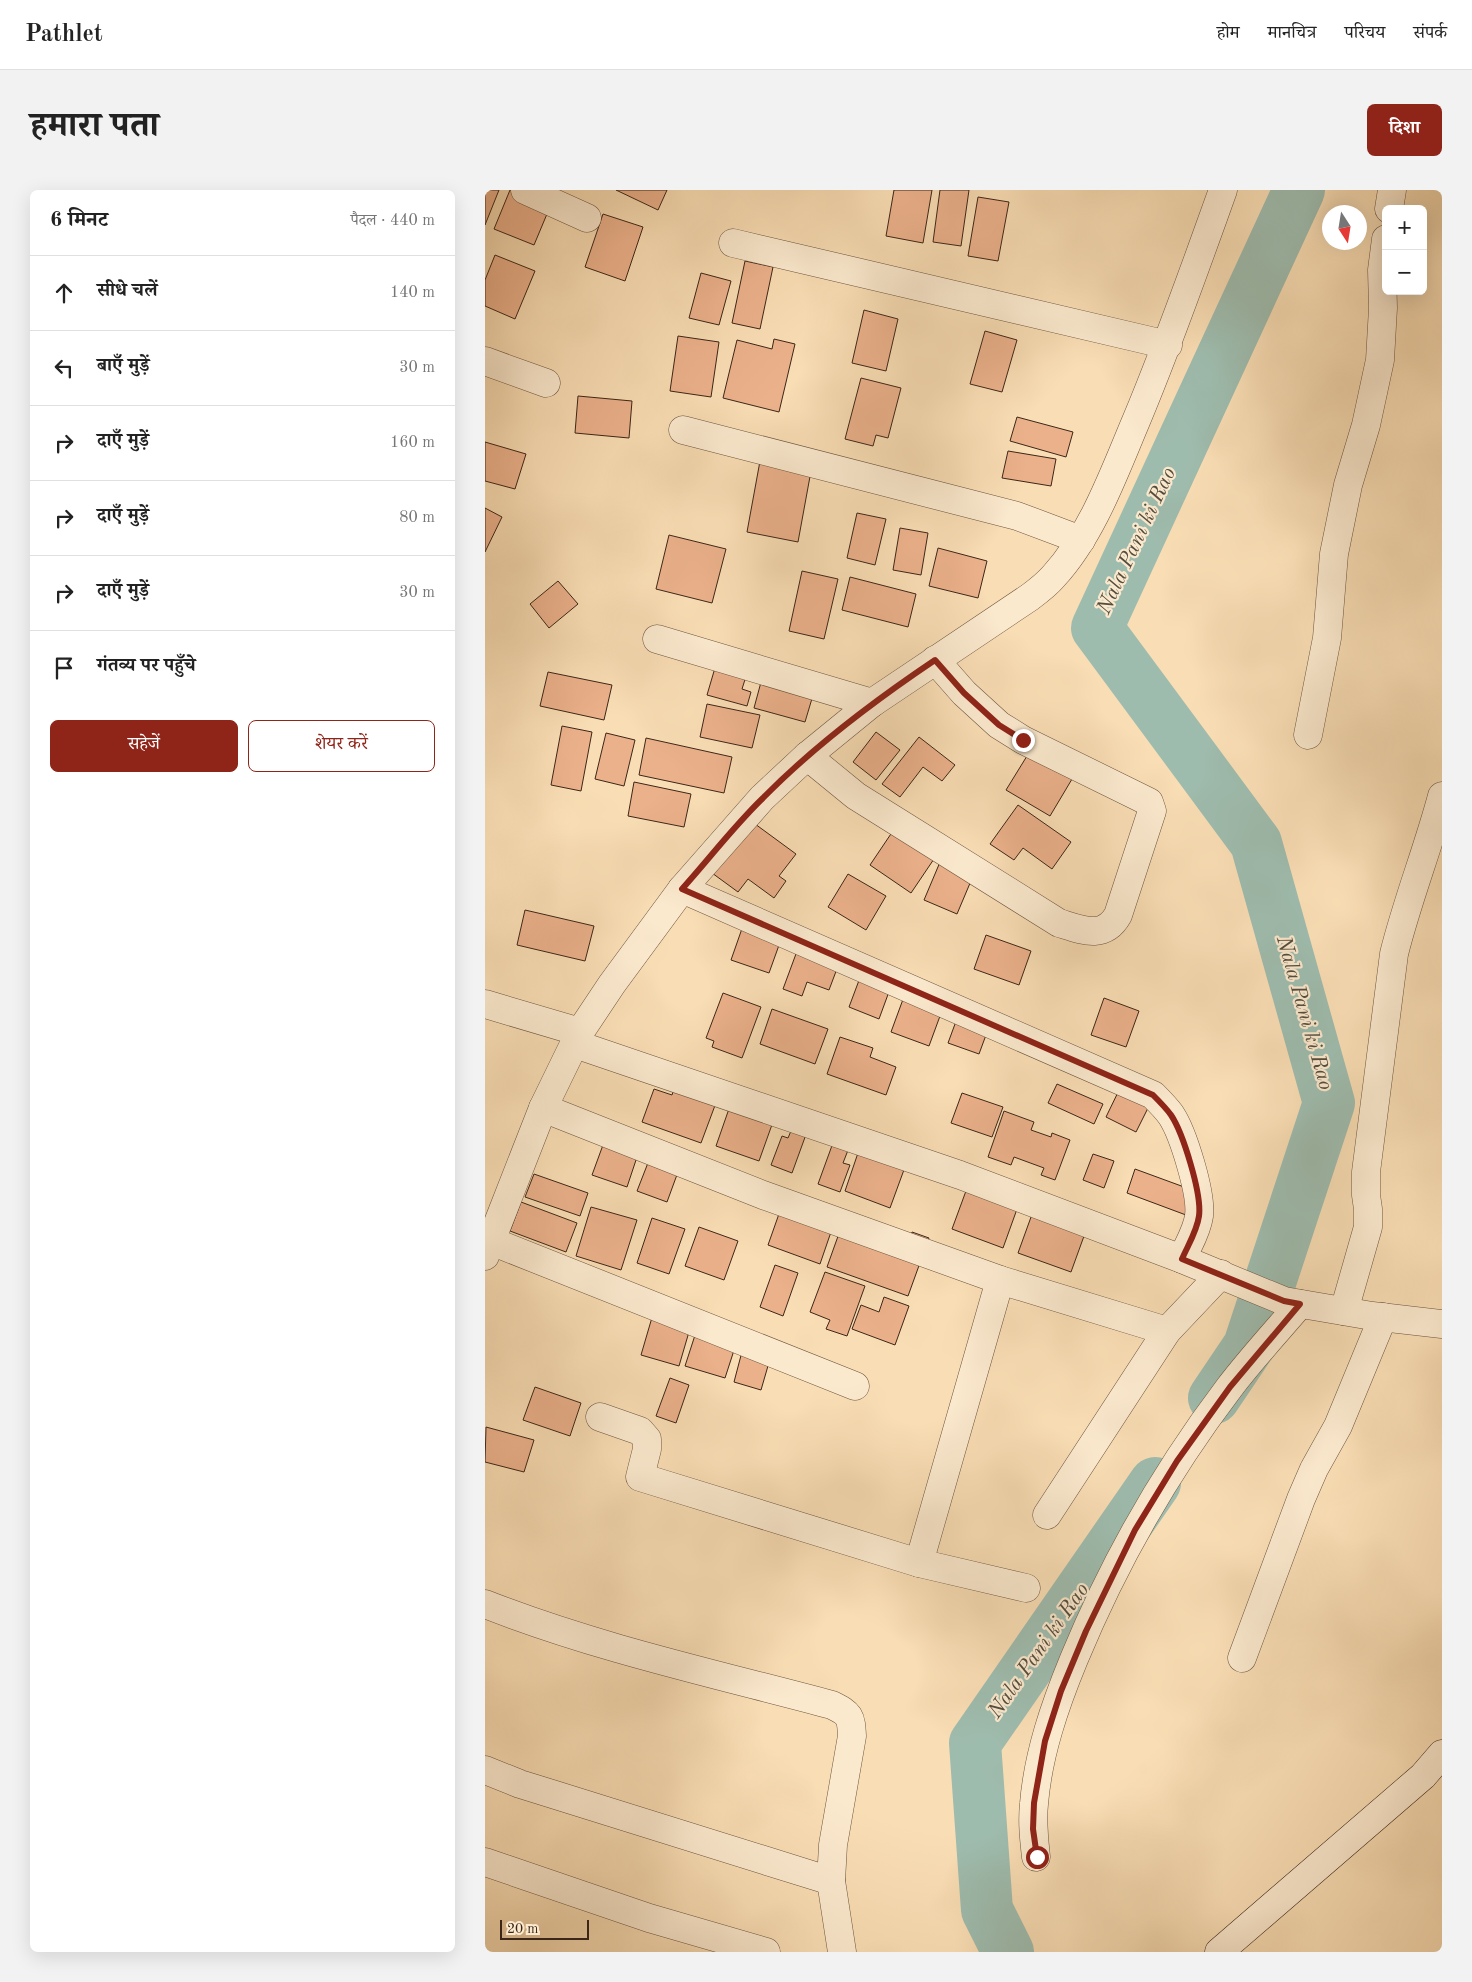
<!DOCTYPE html>
<html lang="hi">
<head>
<meta charset="utf-8">
<style>
	body { margin:0; font-family:"Old Standard TT","Noto Serif Devanagari",serif; background:#f2f2f2; color:#222 }
	.controls { position:absolute; right:15px; top:15px; display:grid; overflow:hidden; border-radius:8px; box-shadow:0 5px 20px #0002 }
	.controls button { width:45px; height:45px; display:grid; place-items:center; padding:0; border:0; border-bottom:1px solid #e0e0e0; background:#fff; color:#222; font:25px sans-serif }
	.compass { position:absolute; left:837px; top:15px; width:45px; height:45px; border-radius:50%; background:#fff; box-shadow:0 5px 20px #0002; rotate:168deg }
	.scale { position:absolute; left:15px; bottom:12px; width:89px; box-sizing:border-box; padding-left:5px; border:2px solid #3c2618; border-top:0; font-size:14px; line-height:18px; white-space:nowrap; color:#3c2618; -webkit-text-stroke:4px #fbe9ce; paint-order:stroke }
	.stop { position:absolute; width:15px; height:15px; margin:-11px; border:4px solid #8f2418; border-radius:50%; background:#fff }
	.stop.end { background:#8f2418; border-color:#fff; box-shadow:0 1px 5px #0008 }
	.list { margin:0; padding:0; list-style:none }
	h2 { display:flex; justify-content:space-between; align-items:center; height:65px; margin:0; padding:0 20px; font-size:21px }
	h2 small { font-size:16px; font-weight:400; color:#767676 }
	.list li { display:grid; grid-template-columns:32px 1fr auto; gap:15px; align-items:center; box-sizing:border-box; height:75px; padding:0 20px; border-top:1px solid #e0e0e0 }
	.list b { display:block; font-size:19px; white-space:nowrap }
	.list em { font-size:16px; font-style:normal; color:#767676 }
	.actions { display:flex; gap:10px; padding:15px 20px }
	.actions a { flex:1; padding:11px 0; border:1px solid #8f2418; border-radius:8px; text-align:center; font-size:18px; color:#8f2418 }
	.actions .main { background:#8f2418; color:#fff }
	.icon { flex:none; width:28px; height:28px; fill:none; stroke:currentColor; stroke-width:2; stroke-linecap:round; stroke-linejoin:round }
	.map { position:relative; flex:none; width:957px; height:1762px; overflow:hidden; border-radius:8px }
	header { display:flex; align-items:center; gap:30px; box-sizing:border-box; height:70px; padding:0 25px; background:#fff; border-bottom:1px solid #e0e0e0 }
	header strong { font-size:24px }
	nav { display:flex; gap:28px; margin-inline-start:auto; font-size:18px }
	.intro { display:flex; align-items:center; justify-content:space-between; box-sizing:border-box; height:120px; padding:0 30px }
	h1 { margin:0; font-size:35px }
	.button { padding:12px 22px; border-radius:8px; background:#8f2418; color:#fff; font-size:18px; font-weight:700 }
	main { display:flex; gap:30px; padding:0 30px }
	aside { flex:1; background:#fff; border-radius:8px; box-shadow:0 5px 20px #0002 }
	.map>svg:first-child { display:block }
	.lines { fill:none; stroke-linecap:round; stroke-linejoin:round }
	.river { stroke:#9ebcae; stroke-width:52 }
	.building { fill:#ebb18b; stroke:#3c2618 }
	.street-casing { stroke:#6b543f; stroke-width:29 }
	.secondary-casing { stroke:#3c2618; stroke-width:29 }
	.street { stroke:#fbe9ce; stroke-width:28 }
	.secondary { stroke:#fbe9ce; stroke-width:28 }
	.route { stroke:#8f2418; stroke-width:6 }
	.labels { text-anchor:middle; dominant-baseline:central; stroke-width:4.5; stroke-linejoin:round; paint-order:stroke }
	.water-label { font-size:21px; font-style:italic; fill:#544c3e; stroke:#fbe9ce }
</style>
</head>
<body>
<header>
<strong>Pathlet</strong>
<nav><a>होम</a><a>मानचित्र</a><a>परिचय</a><a>संपर्क</a></nav>
</header>
<div class="intro"><h1>हमारा पता</h1><a class="button">दिशा</a></div>
<main>
<aside>
<h2>6 मिनट<small>पैदल · 440 m</small></h2>
<ul class="list">
<li><svg class="icon" aria-label="ahead" viewBox="0 0 24 24"><path d="M12 20V5M6 11l6-6 6 6"/></svg><div><b>सीधे चलें</b></div><em>140 m</em></li>
<li><svg class="icon" aria-label="left" viewBox="0 0 24 24"><path d="M17 20v-9H6M10 6l-5 5 5 5"/></svg><div><b>बाएँ मुड़ें</b></div><em>30 m</em></li>
<li><svg class="icon" aria-label="right" viewBox="0 0 24 24"><path d="M7 20v-9h11M14 6l5 5-5 5"/></svg><div><b>दाएँ मुड़ें</b></div><em>160 m</em></li>
<li><svg class="icon" aria-label="right" viewBox="0 0 24 24"><path d="M7 20v-9h11M14 6l5 5-5 5"/></svg><div><b>दाएँ मुड़ें</b></div><em>80 m</em></li>
<li><svg class="icon" aria-label="right" viewBox="0 0 24 24"><path d="M7 20v-9h11M14 6l5 5-5 5"/></svg><div><b>दाएँ मुड़ें</b></div><em>30 m</em></li>
<li><svg class="icon" aria-label="arrive" viewBox="0 0 24 24"><path d="M6 21V4h12l-3 4 3 4H6"/></svg><div><b>गंतव्य पर पहुँचे</b></div></li>
</ul>
<div class="actions"><a class="main">सहेजें</a><a>शेयर करें</a></div>
</aside>
<div class="map">
<svg width="957" height="1762" viewBox="0 0 957 1762">
	<rect width="100%" height="100%" fill="#f9ddb4"/>
	<filter id="stains"><feTurbulence type="fractalNoise" baseFrequency=".004" numOctaves="4"/><feColorMatrix values="0 0 0 0 .2 0 0 0 0 .09 0 0 0 0 .02 0 0 0 .5 -.17"/></filter>
	<radialGradient id="worn" r=".72"><stop offset=".6" stop-color="#630" stop-opacity="0"/><stop offset="1" stop-color="#630" stop-opacity=".3"/></radialGradient>
	<g class="lines">
		<g class="river">
			<path d="M729 1208 764 1156 844 913 771 653 612 438 814 0"/>
			<path d="M523 1762 502 1720 490 1553 670 1293"/>
		</g>
	</g>
	<g class="building">
		<path d="M0 0H14L0 35Z"/>
		<path d="M25 0H37L67 12 49 55 9 39Z"/>
		<path d="M131 0H182L173 20Z"/>
		<path d="M409 0H447L438 53 401 46Z"/>
		<path d="M455 0H484L476 56 448 52Z"/>
		<path d="M493 7 524 12 513 71 483 66Z"/>
		<path d="M118 24 158 37 140 91 100 77Z"/>
		<path d="M10 65 50 81 30 129 0 116V90Z"/>
		<path d="M260 71 288 77 275 139 247 133Z"/>
		<path d="M216 83 246 91 234 135 204 128Z"/>
		<path d="M379 120 413 129 401 181 367 173Z"/>
		<path d="M500 141 532 150 517 202 485 194Z"/>
		<path d="M193 146 234 152 226 207 185 201Z"/>
		<path d="M289 149 310 154 294 222 238 208 252 150 287 159Z"/>
		<path d="M376 188 416 198 403 248 391 245 388 256 360 249Z"/>
		<path d="M93 206 147 211 144 248 90 243Z"/>
		<path d="M532 227 588 242 581 267 525 251Z"/>
		<path d="M0 252 41 264 30 299 0 291Z"/>
		<path d="M523 261 571 269 566 296 517 288Z"/>
		<path d="M275 271 326 281 313 352 262 342Z"/>
		<path d="M0 318 17 327 0 362Z"/>
		<path d="M372 323 401 329 390 375 362 368Z"/>
		<path d="M415 338 443 343 436 385 408 380Z"/>
		<path d="M184 345 241 359 227 413 171 399Z"/>
		<path d="M453 358 502 371 493 408 444 396Z"/>
		<path d="M317 381 353 389 339 449 304 441Z"/>
		<path d="M365 387 431 404 423 437 357 420Z"/>
		<path d="M73 391 93 414 64 438 45 414Z"/>
		<path d="M232 471 263 480 257 499 266 502 262 516 222 505Z"/>
		<path d="M279 481 331 495 320 532 269 518Z"/>
		<path d="M63 482 127 495 119 530 55 516Z"/>
		<path d="M222 514 275 525 267 558 215 547Z"/>
		<path d="M77 536 107 542 96 601 66 595Z"/>
		<path d="M391 542 415 560 391 590 368 572Z"/>
		<path d="M121 543 150 550 139 596 110 589Z"/>
		<path d="M434 547 470 575 457 591 438 577 415 607 397 594Z"/>
		<path d="M161 548 247 567 239 603 154 585Z"/>
		<path d="M550 553 593 579 565 626 521 600Z"/>
		<path d="M149 592 206 604 199 637 143 626Z"/>
		<path d="M533 615 586 652 567 679 538 658 529 670 505 654Z"/>
		<path d="M418 626 451 666 426 703 385 675Z"/>
		<path d="M266 631 311 664 294 686 301 691 289 708 263 689 253 702 227 683Z"/>
		<path d="M458 665 491 679 472 724 439 710Z"/>
		<path d="M363 684 401 706 381 740 343 717Z"/>
		<path d="M40 720 109 736 100 771 32 755Z"/>
		<path d="M260 730 298 744 284 783 246 770Z"/>
		<path d="M501 745 546 761 534 795 489 779Z"/>
		<path d="M315 753 356 768 344 800 322 792 317 806 298 799Z"/>
		<path d="M379 777 409 788 394 829 364 817Z"/>
		<path d="M424 793 462 807 444 856 406 842Z"/>
		<path d="M238 803 276 817 257 868 227 857 229 851 221 848Z"/>
		<path d="M619 808 654 821 641 857 606 845Z"/>
		<path d="M477 815 508 826 494 864 463 853Z"/>
		<path d="M287 819 343 839 330 874 275 854Z"/>
		<path d="M355 847 388 858 385 867 411 877 401 905 342 884Z"/>
		<path d="M193 887 235 902 216 953 157 932 169 899 187 905Z"/>
		<path d="M572 894 618 914 609 934 563 913Z"/>
		<path d="M637 894 673 898 651 942 621 927Z"/>
		<path d="M477 903 518 917 507 947 466 933Z"/>
		<path d="M246 913 289 929 274 971 231 956Z"/>
		<path d="M519 921 549 932 546 940 566 947 567 943 585 950 570 990 556 985 559 978 529 967 526 975 503 967Z"/>
		<path d="M309 934 323 939 307 983 286 975 297 946 303 948Z"/>
		<path d="M122 944 156 955 142 997 107 985Z"/>
		<path d="M349 950 365 955 358 973 365 975 355 1002 333 994Z"/>
		<path d="M168 960 197 971 182 1012 152 1001Z"/>
		<path d="M374 960 420 977 405 1018 360 1001Z"/>
		<path d="M608 964 629 971 619 998 598 990Z"/>
		<path d="M650 979 710 1001 701 1025 642 1003Z"/>
		<path d="M49 984 103 1003 95 1026 40 1007Z"/>
		<path d="M485 990 536 1008 518 1058 467 1039Z"/>
		<path d="M36 1012 92 1033 81 1062 25 1041Z"/>
		<path d="M550 1016 603 1035 586 1082 533 1063Z"/>
		<path d="M106 1017 152 1030 136 1080 91 1066Z"/>
		<path d="M295 1021 347 1039 335 1074 283 1055Z"/>
		<path d="M362 1021 422 1057 427 1042 444 1048 423 1106 342 1077Z"/>
		<path d="M167 1028 200 1039 184 1084 152 1073Z"/>
		<path d="M214 1037 253 1051 239 1090 200 1076Z"/>
		<path d="M290 1075 313 1083 298 1126 275 1117Z"/>
		<path d="M340 1082 380 1096 362 1146 341 1139 345 1130 325 1122Z"/>
		<path d="M399 1107 424 1116 410 1155 367 1139 376 1115 394 1122Z"/>
		<path d="M168 1124 206 1135 194 1176 156 1165Z"/>
		<path d="M212 1139 252 1151 240 1188 200 1176Z"/>
		<path d="M259 1154 287 1162 276 1200 249 1192Z"/>
		<path d="M185 1188 204 1195 191 1233 171 1226Z"/>
		<path d="M50 1197 96 1213 85 1246 38 1230Z"/>
		<path d="M1 1237 49 1250 39 1282 0 1272Z"/>
	</g>
	<g class="lines">
		<g class="street-casing">
			<g id="street">
				<path d="M40 0 102 28"/>
				<path d="M904 19 907 0"/>
				<path d="M248 53 683 155"/>
				<path d="M0 171 61 193"/>
				<path d="M198 240 532 326 596 350"/>
				<path d="M172 449 387 513"/>
				<path d="M823 545 842 448 849 364 863 295 881 235 895 170 898 118 897 80 901 49"/>
				<path d="M322 566 371 606 574 733C597 740 619 750 633 725L667 621 664 612 538 550 514 535 479 503 450 470"/>
				<path d="M0 814 95 842"/>
				<path d="M90 854 475 985 697 1069C703 1055 712 1041 714 1026 717 1004 698 943 686 925 681 918 674 911 668 905L197 699"/>
				<path d="M58 918 278 1005 515 1090 682 1141"/>
				<path d="M6 1051 370 1196"/>
				<path d="M0 1066 58 918 95 842 127 794 197 699 277 608 322 566 387 513 545 407C553 401 561 395 568 387 607 345 629 283 651 231 683 155 710 78 738 0"/>
				<path d="M697 1069 799 1111 887 1126 957 1134"/>
				<path d="M515 1090 434 1373 541 1398"/>
				<path d="M859 1121 883 1037V1019L881 1005V982L909 764C922 711 943 659 957 606"/>
				<path d="M115 1227 155 1241 162 1249V1259L155 1287 434 1373"/>
				<path d="M562 1325 682 1141 736 1084"/>
				<path d="M0 1414C112 1458 231 1484 347 1515 365 1524 366 1526 367 1546L348 1655 346 1691 357 1762"/>
				<path d="M757 1468 816 1309 829 1279 853 1236 898 1127"/>
				<path d="M0 1580 35 1594 346 1691"/>
				<path d="M551 1667C549 1649 547 1632 549 1614 553 1564 570 1515 589 1469 629 1372 681 1281 744 1198 766 1169 791 1142 815 1114"/>
				<path d="M0 1672 164 1728 281 1762"/>
			</g>
		</g>
		<g class="secondary-casing">
			<path id="secondary" d="M734 1762 938 1586 957 1564"/>
		</g>
		<use href="#street" class="street"/>
		<use href="#secondary" class="secondary"/>
	</g>
	<g class="lines">
		<path class="route" d="M538 550 514 535 479 503 450 470C389 511 330 555 278 608 249 636 224 669 197 699L668 905C674 911 681 918 686 925 698 943 717 1004 714 1026 712 1041 703 1055 697 1069L799 1111 815 1114 745 1197 692 1271 650 1340 601 1441 576 1501 560 1551 549 1613 548 1639 552 1667"/>
	</g>
	<g class="labels">
		<g class="water-label">
			<text transform="translate(652 351) rotate(-65)">Nala Pani ki Rao</text>
			<text transform="translate(819 823) rotate(74)">Nala Pani ki Rao</text>
			<text transform="translate(554 1461) rotate(-55)">Nala Pani ki Rao</text>
		</g>
	</g>
	<rect width="100%" height="100%" filter="url(#stains)"/>
	<rect width="100%" height="100%" fill="url(#worn)"/>
</svg>
<div class="controls">
<button>+</button>
<button>−</button>
</div>
<svg class="compass" viewBox="-18 -18 36 36"><path d="M0-13l5 13h-10z" fill="#e53935"/><path d="M0 13l5-13h-10z" fill="#767676"/></svg>
<div class="scale">20 m</div>
<div class="stop" style="left:552px;top:1667px"></div>
<div class="stop end" style="left:538px;top:550px"></div>
</div>
</main>
</body>
</html>
